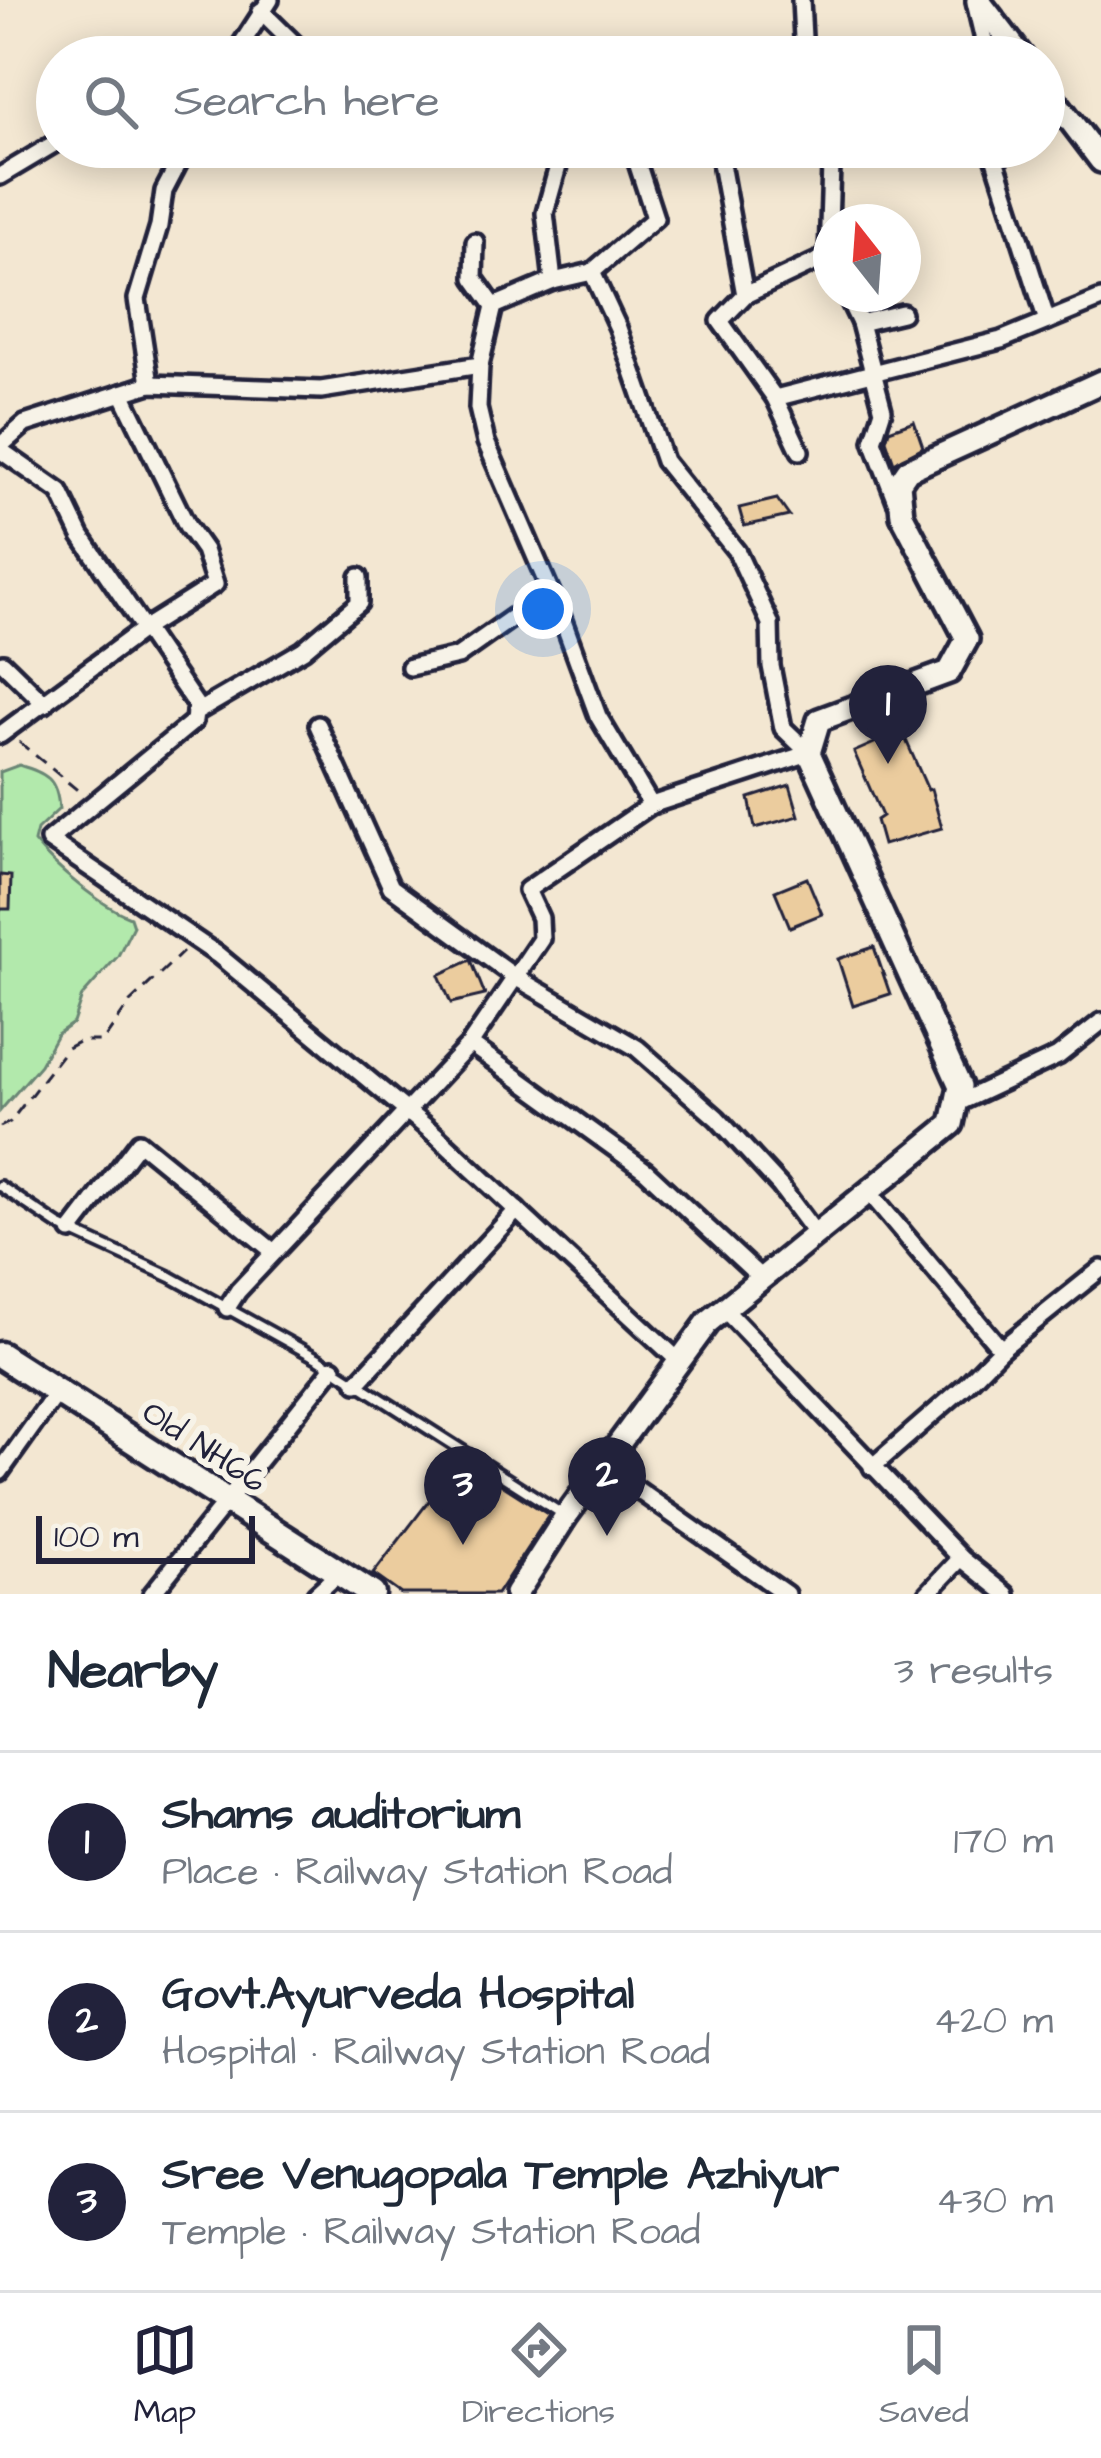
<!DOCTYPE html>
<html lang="en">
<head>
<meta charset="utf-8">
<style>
	body { margin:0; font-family:"Architects Daughter",sans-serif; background:#f2f2f3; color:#1f2937 }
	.compass { position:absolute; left:813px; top:204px; width:108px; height:108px; border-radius:50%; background:#fff; box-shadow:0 6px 30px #0003; rotate:343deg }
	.scale { position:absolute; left:36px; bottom:30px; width:219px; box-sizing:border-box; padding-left:12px; border:6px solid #22223b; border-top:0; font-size:33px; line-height:42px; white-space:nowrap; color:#22223b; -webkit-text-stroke:9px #f7f3e8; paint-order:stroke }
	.you { position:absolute; left:543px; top:609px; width:42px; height:42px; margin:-30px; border:9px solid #fff; border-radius:50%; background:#1a73e8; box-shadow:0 0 0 18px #1a73e833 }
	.badge { display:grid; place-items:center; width:78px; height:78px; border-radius:50%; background:#22223b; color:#fff; font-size:39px; font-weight:700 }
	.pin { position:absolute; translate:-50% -99px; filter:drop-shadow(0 3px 6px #0008) }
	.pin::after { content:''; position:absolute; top:63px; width:42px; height:36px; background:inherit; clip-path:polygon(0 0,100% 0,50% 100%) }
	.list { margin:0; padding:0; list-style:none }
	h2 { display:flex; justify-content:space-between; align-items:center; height:156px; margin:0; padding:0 48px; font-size:51px }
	h2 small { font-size:39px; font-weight:400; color:#747a83 }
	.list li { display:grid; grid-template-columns:78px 1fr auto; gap:36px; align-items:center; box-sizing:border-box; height:180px; padding:0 48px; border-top:3px solid #e0e1e3 }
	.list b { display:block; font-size:45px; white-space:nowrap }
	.list p { margin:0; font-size:39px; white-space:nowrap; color:#747a83 }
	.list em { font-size:39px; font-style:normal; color:#747a83 }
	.icon { flex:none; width:66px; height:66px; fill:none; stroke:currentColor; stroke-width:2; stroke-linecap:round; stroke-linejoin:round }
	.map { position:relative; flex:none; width:1101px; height:1594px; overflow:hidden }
	.search { position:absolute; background:#fff; box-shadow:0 6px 30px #0003; left:36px; right:36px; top:36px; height:132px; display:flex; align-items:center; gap:30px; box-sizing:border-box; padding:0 42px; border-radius:66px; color:#747a83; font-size:45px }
	.sheet { height:696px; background:#fff }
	nav { display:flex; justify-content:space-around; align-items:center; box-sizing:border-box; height:168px; border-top:3px solid #e0e1e3; background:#fff; font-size:33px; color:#747a83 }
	nav a { display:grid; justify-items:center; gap:6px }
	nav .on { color:#22223b }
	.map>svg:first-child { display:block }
	.green { fill:#b2e9ac; stroke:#6a8674; stroke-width:3 }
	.building { fill:#ebcc9e; stroke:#22223b; stroke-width:3 }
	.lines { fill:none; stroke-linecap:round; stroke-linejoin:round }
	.lane-casing { stroke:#22223b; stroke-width:16 }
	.street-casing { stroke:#22223b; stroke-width:24 }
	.secondary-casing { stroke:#22223b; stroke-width:30 }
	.primary-casing { stroke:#22223b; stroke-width:33 }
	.path { stroke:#22223b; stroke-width:3; stroke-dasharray:12 9; stroke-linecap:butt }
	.lane { stroke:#f7f3e8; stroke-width:8 }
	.street { stroke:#f7f3e8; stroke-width:15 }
	.secondary { stroke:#f7f3e8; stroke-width:21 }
	.primary { stroke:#f7f3e8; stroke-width:24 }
	.labels { text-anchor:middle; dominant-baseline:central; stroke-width:12; stroke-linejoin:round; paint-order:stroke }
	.street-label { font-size:33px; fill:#22223b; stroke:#f7f3e8 }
</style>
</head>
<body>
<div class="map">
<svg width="1101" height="1594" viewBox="0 0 1101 1594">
	<rect width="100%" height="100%" fill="#f3e7d2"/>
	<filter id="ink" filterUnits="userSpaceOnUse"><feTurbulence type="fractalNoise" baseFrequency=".00833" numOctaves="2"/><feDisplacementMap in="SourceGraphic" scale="24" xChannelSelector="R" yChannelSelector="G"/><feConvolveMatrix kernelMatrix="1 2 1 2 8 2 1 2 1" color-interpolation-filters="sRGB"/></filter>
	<g filter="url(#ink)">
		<path class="green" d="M19 765C47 774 57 778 59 809L37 830 34 842C55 868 101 906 130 917L133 926 118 956 82 996 73 1023 57 1034 40 1065 0 1111V772Z"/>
		<g class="building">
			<path d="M914 421 923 447 894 463 886 440 889 430Z"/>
			<path d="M777 499 789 516 744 526 739 508Z"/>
			<path d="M902 731 928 790 931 789 942 828 883 845 876 820 882 816 854 752Z"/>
			<path d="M790 785 799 816 755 828 749 798Z"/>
			<path d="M0 875 11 876 10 909H0Z"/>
			<path d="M807 878 822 914 790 927 775 891Z"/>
			<path d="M874 947 890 994 853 1006 838 959Z"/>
			<path d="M471 960 485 995 451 1003 439 975Z"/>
			<path d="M461 1459 549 1515 497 1594H401L373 1574Z"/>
		</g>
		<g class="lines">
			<g class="lane-casing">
				<path id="lane" d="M0 1186 60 1226 171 1277 319 1359 564 1515"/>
			</g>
			<g class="street-casing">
				<g id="street">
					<path d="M801 0 804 57"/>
					<path d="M975 2 988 57"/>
					<path d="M261 11 308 57"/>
					<path d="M233 57 270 0"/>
					<path d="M544 147 560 159 545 213 553 281"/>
					<path d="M718 147 745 295"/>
					<path d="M825 147 831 165 828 256"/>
					<path d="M991 147 1047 321"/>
					<path d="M0 176 57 142"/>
					<path d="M475 242 474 278 494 306"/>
					<path d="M592 272 655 218 632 147"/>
					<path d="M846 294 860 323"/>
					<path d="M480 365 478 408 486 442 562 618 598 716 651 805"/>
					<path d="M150 384 137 299 159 226 164 191 187 147"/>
					<path d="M775 398 1001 340 1101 299"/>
					<path d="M0 446 25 424 150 384 321 390 480 365 494 306 553 281 592 272 618 328 664 461 737 552 770 623 771 666 783 728 809 753 651 805 527 890 540 918 541 939 470 1044 238 1291 227 1308"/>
					<path d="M0 450 60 492 81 536 196 705 194 721 49 840 218 955 437 1136 680 1362"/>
					<path d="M800 451 775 398 720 321 745 295 828 256 831 262"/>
					<path d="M896 501 873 441 883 410 860 323 902 313"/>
					<path d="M3 663 45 704"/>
					<path d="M410 667 458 656 550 591"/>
					<path d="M195 713 303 650 359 603V577"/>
					<path d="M318 725 391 887 515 977 637 1048 717 1118 780 1186 815 1233"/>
					<path d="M0 735 145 628 215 584 204 550 187 526 122 393"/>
					<path d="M470 1044 646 1171 760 1277"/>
					<path d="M958 1103 1058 1056 1101 1022"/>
					<path d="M868 1191 1001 1349"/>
					<path d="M71 1231 139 1142 274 1252"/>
					<path d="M723 1308 961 1558 1006 1594"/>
					<path d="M357 1383 517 1210"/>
					<path d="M605 1467 786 1594"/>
					<path d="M872 1467 965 1386 1001 1349 1101 1269"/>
					<path d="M0 1472 57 1392"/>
					<path d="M152 1594 333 1368"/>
					<path d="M316 1594 339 1573"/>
					<path d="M927 1594 961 1558"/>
				</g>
			</g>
			<g class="secondary-casing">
				<g id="secondary">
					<path d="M978 0 1022 57"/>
					<path d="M1044 86 1101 161"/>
					<path d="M516 1594 566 1516 708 1322 952 1124 960 1086 809 753 819 720 949 672 967 639 902 515 899 483 908 470 1101 382"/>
				</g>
			</g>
			<g class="primary-casing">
				<path id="primary" d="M0 1355 372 1594"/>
			</g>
			<g class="path">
				<path d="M19 742 81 793"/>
				<path d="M0 1127 10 1122 67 1048 80 1041H103L130 1002 183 952"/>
			</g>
			<use href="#lane" class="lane"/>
			<use href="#street" class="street"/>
			<use href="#secondary" class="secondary"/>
			<use href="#primary" class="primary"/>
		</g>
	</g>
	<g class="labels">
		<g class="street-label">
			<text transform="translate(204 1447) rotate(33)">Old NH66</text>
		</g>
	</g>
</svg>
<svg class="compass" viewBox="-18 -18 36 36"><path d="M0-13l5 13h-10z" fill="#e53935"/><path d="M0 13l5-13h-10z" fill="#747a83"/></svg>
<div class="scale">100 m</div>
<div class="you"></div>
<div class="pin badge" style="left:888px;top:764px">1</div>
<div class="pin badge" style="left:607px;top:1536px">2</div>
<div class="pin badge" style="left:463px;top:1545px">3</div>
<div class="search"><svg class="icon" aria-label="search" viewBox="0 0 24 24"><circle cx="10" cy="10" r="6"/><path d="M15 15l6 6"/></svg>Search here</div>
</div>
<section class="sheet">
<h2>Nearby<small>3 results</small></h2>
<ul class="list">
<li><span class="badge">1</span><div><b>Shams auditorium</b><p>Place · Railway Station Road</p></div><em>170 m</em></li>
<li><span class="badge">2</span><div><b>Govt.Ayurveda Hospital</b><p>Hospital · Railway Station Road</p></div><em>420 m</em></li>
<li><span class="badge">3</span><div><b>Sree Venugopala Temple Azhiyur</b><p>Temple · Railway Station Road</p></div><em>430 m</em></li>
</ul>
</section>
<nav>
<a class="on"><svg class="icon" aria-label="map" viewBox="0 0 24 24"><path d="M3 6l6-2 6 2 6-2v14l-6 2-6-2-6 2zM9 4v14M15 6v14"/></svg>Map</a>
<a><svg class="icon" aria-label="directions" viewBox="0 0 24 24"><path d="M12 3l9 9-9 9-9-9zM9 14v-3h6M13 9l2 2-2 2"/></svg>Directions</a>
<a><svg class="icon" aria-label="saved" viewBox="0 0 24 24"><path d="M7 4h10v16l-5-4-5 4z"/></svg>Saved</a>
</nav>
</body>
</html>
